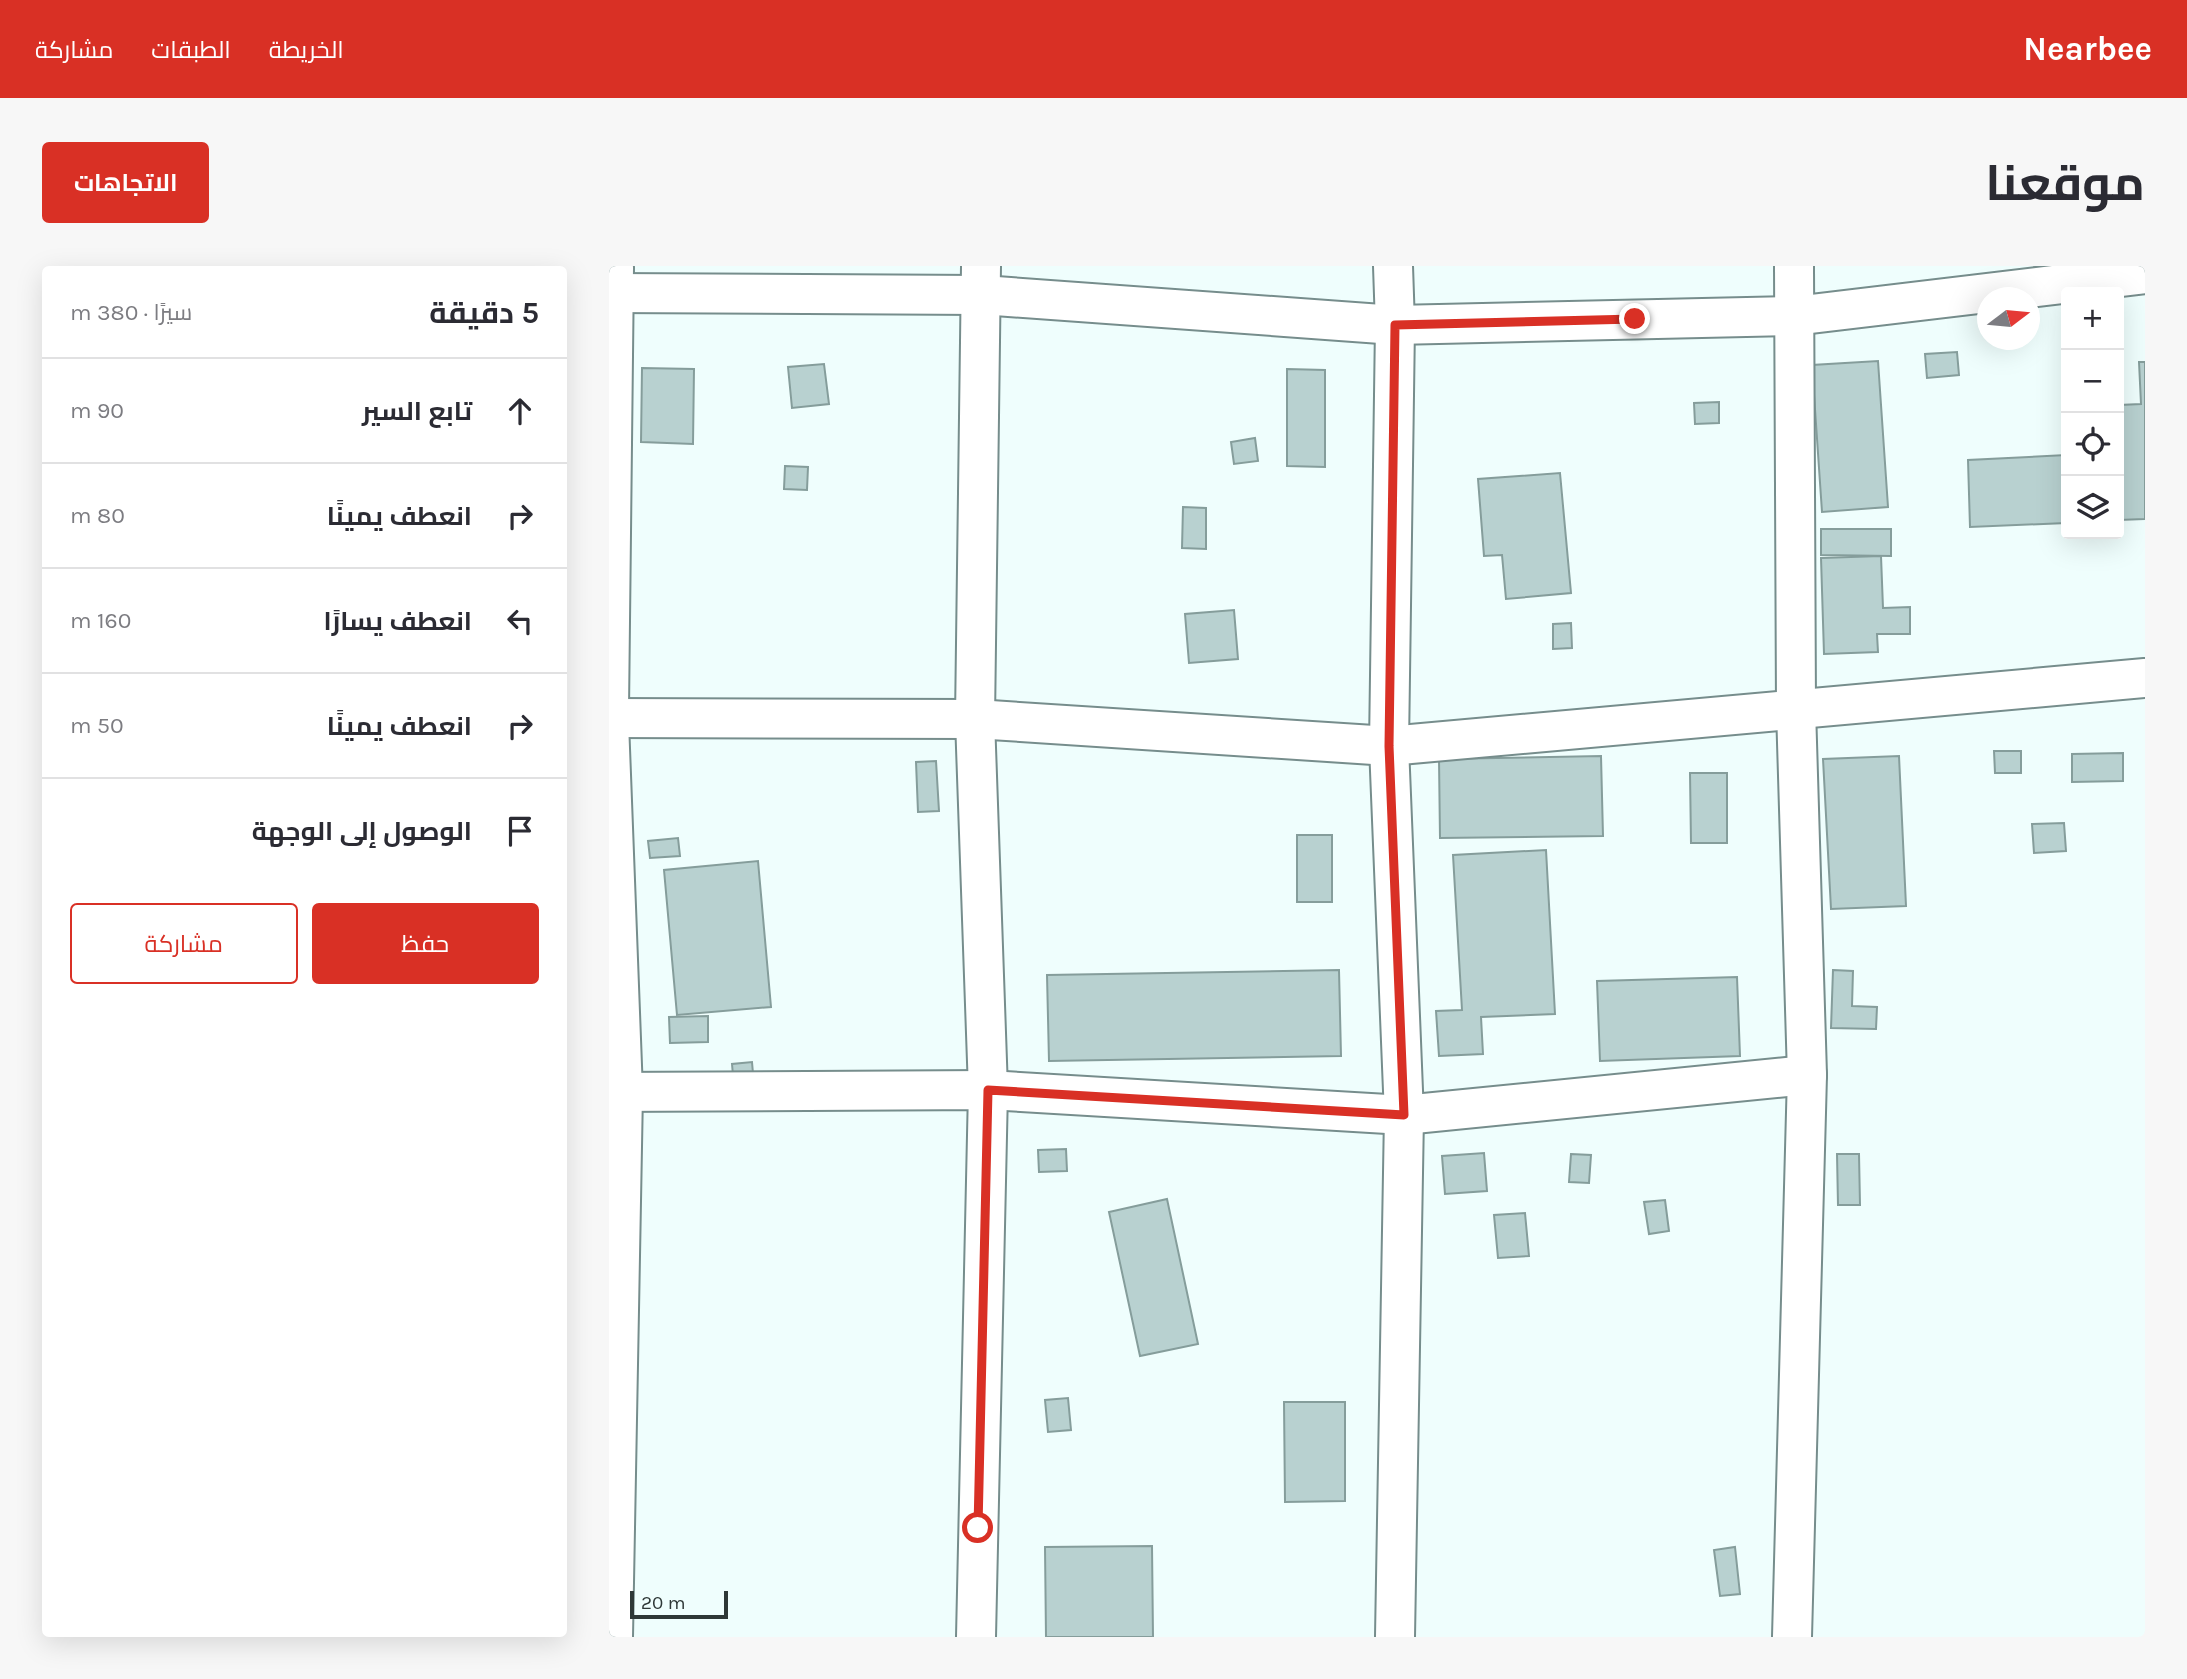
<!DOCTYPE html>
<html lang="ar">
<head>
<meta charset="utf-8">
<style>
	body { margin:0; font-family:Karla,Cairo,sans-serif; background:#f7f7f7; color:#2b2b33; direction:rtl }
	.controls { position:absolute; right:21px; top:21px; display:grid; overflow:hidden; border-radius:7px; box-shadow:0 7px 28px #0002 }
	.controls button { width:63px; height:63px; display:grid; place-items:center; padding:0; border:0; border-bottom:2px solid #e1e1e2; background:#fff; color:#2b2b33; font:35px sans-serif }
	.compass { position:absolute; left:1368px; top:21px; width:63px; height:63px; border-radius:50%; background:#fff; box-shadow:0 7px 28px #0002; rotate:74deg }
	.scale { position:absolute; left:21px; bottom:18px; width:98px; box-sizing:border-box; padding-left:7px; border:4px solid #2e3837; border-top:0; font-size:19px; line-height:24px; white-space:nowrap; color:#2e3837; -webkit-text-stroke:5px #effefd; paint-order:stroke }
	.stop { position:absolute; width:21px; height:21px; margin:-16px; border:5px solid #d93025; border-radius:50%; background:#fff }
	.stop.end { background:#d93025; border-color:#fff; box-shadow:0 2px 7px #0008 }
	.list { margin:0; padding:0; list-style:none }
	h2 { display:flex; justify-content:space-between; align-items:center; height:91px; margin:0; padding:0 28px; font-size:30px }
	h2 small { font-size:23px; font-weight:400; color:#7c7c81 }
	.list li { display:grid; grid-template-columns:46px 1fr auto; gap:21px; align-items:center; box-sizing:border-box; height:105px; padding:0 28px; border-top:2px solid #e1e1e2 }
	.list b { display:block; font-size:26px; white-space:nowrap }
	.list em { font-size:23px; font-style:normal; color:#7c7c81 }
	.actions { display:flex; gap:14px; padding:21px 28px }
	.actions a { flex:1; padding:16px 0; border:2px solid #d93025; border-radius:7px; text-align:center; font-size:24px; color:#d93025 }
	.actions .main { background:#d93025; color:#fff }
	.icon { flex:none; width:38px; height:38px; fill:none; stroke:currentColor; stroke-width:2; stroke-linecap:round; stroke-linejoin:round }
	.map { position:relative; flex:none; width:1536px; height:1371px; overflow:hidden; direction:ltr; border-radius:7px }
	header { display:flex; align-items:center; gap:42px; box-sizing:border-box; height:98px; padding:0 35px; background:#d93025; color:#fff }
	header strong { font-size:33px }
	nav { display:flex; gap:38px; margin-inline-start:auto; font-size:24px }
	.intro { display:flex; align-items:center; justify-content:space-between; box-sizing:border-box; height:168px; padding:0 42px }
	h1 { margin:0; font-size:49px }
	.button { padding:18px 32px; border-radius:7px; background:#d93025; color:#fff; font-size:24px; font-weight:700 }
	main { display:flex; gap:42px; padding:0 42px }
	aside { flex:1; background:#fff; border-radius:7px; box-shadow:0 7px 28px #0002 }
	.map>svg:first-child { display:block }
	.building { fill:#b8d1d0; stroke:#859d9b; stroke-width:2 }
	.lines { fill:none; stroke-linecap:round; stroke-linejoin:round }
	.minor-casing { stroke:#768d8c; stroke-width:42 }
	.minor { stroke:#fff; stroke-width:38 }
	.route { stroke:#d93025; stroke-width:9 }
</style>
</head>
<body>
<header>
<strong>Nearbee</strong>
<nav><a>الخريطة</a><a>الطبقات</a><a>مشاركة</a></nav>
</header>
<div class="intro"><h1>موقعنا</h1><a class="button">الاتجاهات</a></div>
<main>
<div class="map">
<svg width="1536" height="1371" viewBox="0 0 1536 1371">
	<rect width="100%" height="100%" fill="#effefd"/>
	<g class="building">
		<path d="M1348 86 1350 109 1318 112 1316 88Z"/>
		<path d="M1269 95 1279 241 1213 246 1203 99Z"/>
		<path d="M1530 96H1536V253L1510 254V139L1532 138Z"/>
		<path d="M215 98 220 138 183 142 179 101Z"/>
		<path d="M33 102 85 103 84 178 32 176Z"/>
		<path d="M678 103 716 104V201L678 200Z"/>
		<path d="M1110 136V157L1086 158 1085 137Z"/>
		<path d="M646 172 649 195 625 198 622 176Z"/>
		<path d="M1457 189V257L1361 261 1359 194Z"/>
		<path d="M176 200 199 201 198 224 175 223Z"/>
		<path d="M951 207 962 327 897 333 893 289 875 290 869 213Z"/>
		<path d="M574 241 597 242V283L573 282Z"/>
		<path d="M1212 263H1282V290L1212 289Z"/>
		<path d="M1272 290 1274 342 1301 341V368H1268L1269 386 1215 388 1212 292Z"/>
		<path d="M625 344 629 393 580 397 576 348Z"/>
		<path d="M962 357 963 382 944 383V358Z"/>
		<path d="M1385 485H1412V507H1386Z"/>
		<path d="M1514 487V515L1463 516V488Z"/>
		<path d="M992 490 994 570 831 572 830 493Z"/>
		<path d="M1290 490 1297 640 1222 643 1214 493Z"/>
		<path d="M327 495 330 545 309 546 307 496Z"/>
		<path d="M1081 507H1118V577H1082Z"/>
		<path d="M1455 557 1457 585 1425 587 1423 558Z"/>
		<rect x="688" y="569" width="35" height="67"/>
		<path d="M69 572 71 590 41 592 39 575Z"/>
		<path d="M937 584 946 748 872 751 874 788 830 790 827 745 853 744 844 589Z"/>
		<path d="M149 595 162 741 68 749 55 604Z"/>
		<path d="M730 704 732 790 440 795 438 709Z"/>
		<path d="M1224 704 1244 705 1243 740 1268 741 1267 763 1222 762Z"/>
		<path d="M1128 711 1131 790 991 795 988 715Z"/>
		<path d="M99 750V776L61 777 60 751Z"/>
		<path d="M143 796 145 819 125 821 123 798Z"/>
		<path d="M457 883 458 905 430 906 429 884Z"/>
		<path d="M875 887 878 925 836 928 833 890Z"/>
		<path d="M962 888 982 889 980 917 960 916Z"/>
		<path d="M1228 888H1250L1251 939H1229Z"/>
		<path d="M558 933 589 1078 531 1090 500 946Z"/>
		<path d="M1056 934 1060 965 1040 968 1035 936Z"/>
		<path d="M916 947 920 990 889 992 885 949Z"/>
		<path d="M459 1132 462 1164 439 1166 436 1134Z"/>
		<path d="M675 1136H736V1235L676 1236Z"/>
		<path d="M543 1280 544 1371H437L436 1281Z"/>
		<path d="M1126 1281 1131 1328 1111 1330 1105 1284Z"/>
	</g>
	<g class="lines">
		<g class="minor-casing">
			<g id="minor">
				<path d="M784 0 786 59 780 480 795 849 786 1371"/>
				<path d="M0 27 373 29 786 59 1185 50 1536 8"/>
				<path d="M0 443 5 2"/>
				<path d="M0 452 366 453 780 480 1536 412"/>
				<path d="M0 456 14 826 4 1371"/>
				<path d="M0 826 379 824 795 849 1198 809"/>
				<path d="M367 1371 379 824 366 453 372 0"/>
				<path d="M1183 1371 1198 809 1187 443 1185 0"/>
			</g>
		</g>
		<use href="#minor" class="minor"/>
	</g>
	<g class="lines">
		<path class="route" d="M369 1262 379 824 795 849 780 480 786 59 1026 53"/>
	</g>
</svg>
<div class="controls">
<button>+</button>
<button>−</button>
<button><svg class="icon" aria-label="locate" viewBox="0 0 24 24"><circle cx="12" cy="12" r="6"/><path d="M12 2v4M12 18v4M2 12h4M18 12h4"/></svg></button>
<button><svg class="icon" aria-label="layers" viewBox="0 0 24 24"><path d="M12 4l9 5-9 5-9-5zM3 14l9 5 9-5"/></svg></button>
</div>
<svg class="compass" viewBox="-18 -18 36 36"><path d="M0-13l5 13h-10z" fill="#e53935"/><path d="M0 13l5-13h-10z" fill="#7c7c81"/></svg>
<div class="scale">20 m</div>
<div class="stop" style="left:369px;top:1262px"></div>
<div class="stop end" style="left:1026px;top:53px"></div>
</div>
<aside>
<h2>5 دقيقة<small>سيرًا · 380 m</small></h2>
<ul class="list">
<li><svg class="icon" aria-label="ahead" viewBox="0 0 24 24"><path d="M12 20V5M6 11l6-6 6 6"/></svg><div><b>تابع السير</b></div><em>90 m</em></li>
<li><svg class="icon" aria-label="right" viewBox="0 0 24 24"><path d="M7 20v-9h11M14 6l5 5-5 5"/></svg><div><b>انعطف يمينًا</b></div><em>80 m</em></li>
<li><svg class="icon" aria-label="left" viewBox="0 0 24 24"><path d="M17 20v-9H6M10 6l-5 5 5 5"/></svg><div><b>انعطف يسارًا</b></div><em>160 m</em></li>
<li><svg class="icon" aria-label="right" viewBox="0 0 24 24"><path d="M7 20v-9h11M14 6l5 5-5 5"/></svg><div><b>انعطف يمينًا</b></div><em>50 m</em></li>
<li><svg class="icon" aria-label="arrive" viewBox="0 0 24 24"><path d="M6 21V4h12l-3 4 3 4H6"/></svg><div><b>الوصول إلى الوجهة</b></div></li>
</ul>
<div class="actions"><a class="main">حفظ</a><a>مشاركة</a></div>
</aside>
</main>
</body>
</html>
